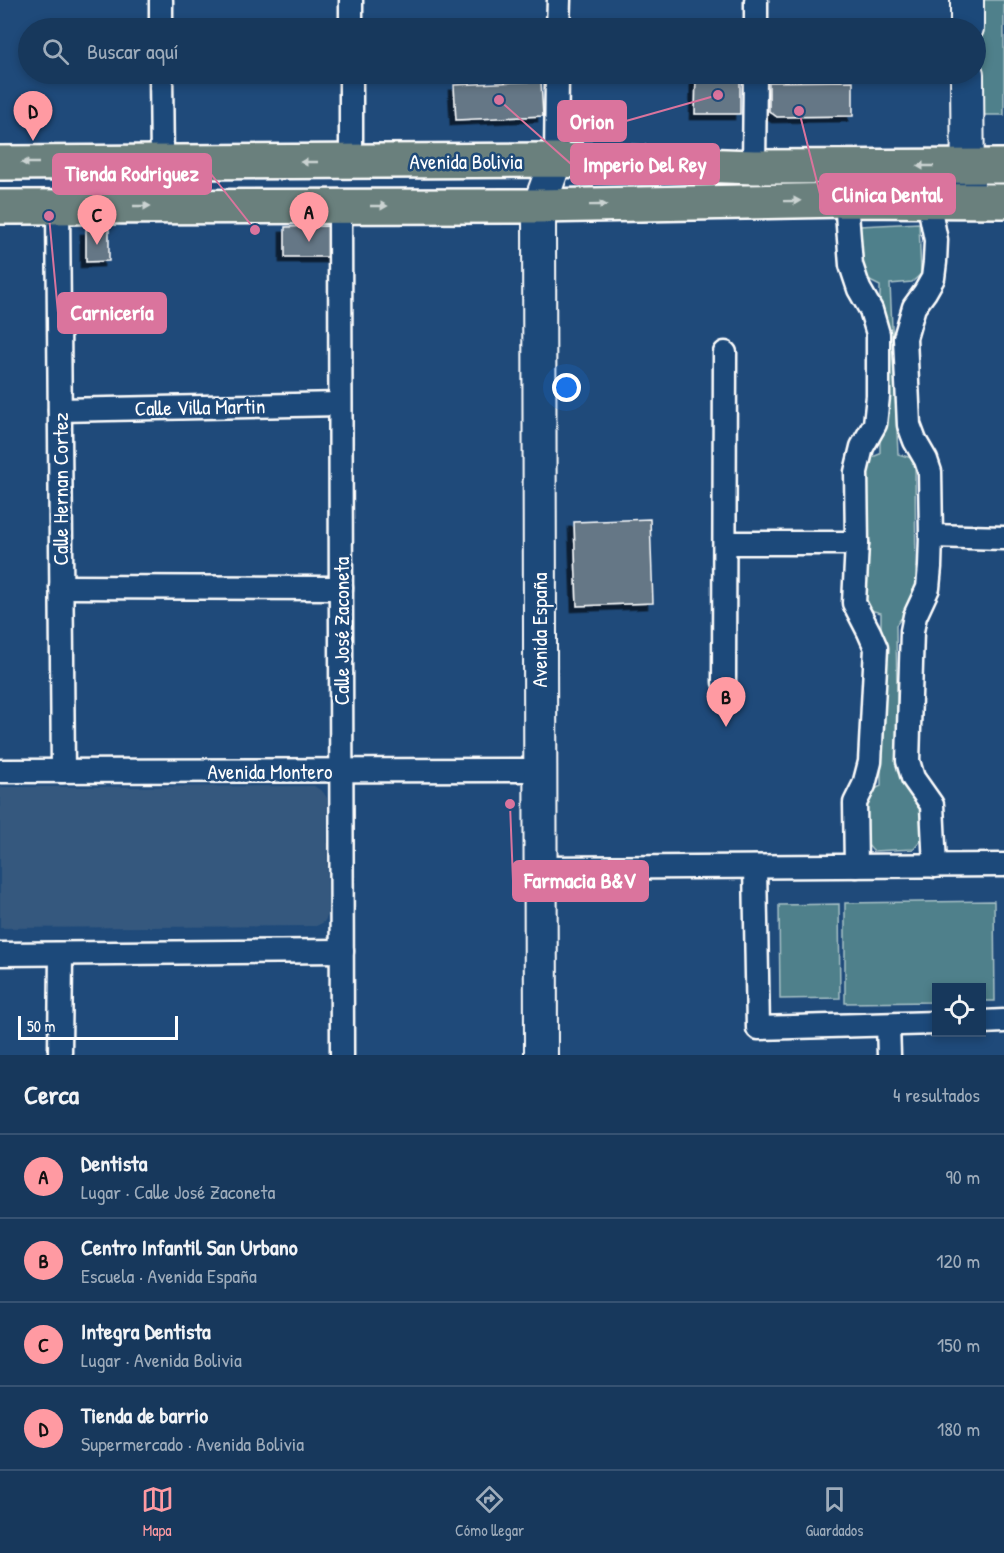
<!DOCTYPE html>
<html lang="es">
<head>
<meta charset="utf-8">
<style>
	body { margin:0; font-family:"Patrick Hand",sans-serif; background:#203f62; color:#f1f3f6 }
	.controls { position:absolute; right:18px; bottom:18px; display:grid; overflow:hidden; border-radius:0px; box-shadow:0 3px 9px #0003 }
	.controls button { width:54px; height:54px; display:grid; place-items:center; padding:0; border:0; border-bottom:2px solid #365272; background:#17385c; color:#f1f3f6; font:30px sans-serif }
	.scale { position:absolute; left:18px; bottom:15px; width:160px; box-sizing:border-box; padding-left:6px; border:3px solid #fff; border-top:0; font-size:16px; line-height:21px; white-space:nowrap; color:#fff; -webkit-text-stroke:4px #1f4a7a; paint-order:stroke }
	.you { position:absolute; left:567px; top:388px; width:21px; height:21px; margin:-15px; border:4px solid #fff; border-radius:50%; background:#1a73e8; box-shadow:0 0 0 9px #1a73e833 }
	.badge { display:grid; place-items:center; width:39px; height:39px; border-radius:50%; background:#ff9aa2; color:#111; font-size:20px; font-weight:700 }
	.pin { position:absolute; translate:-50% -50px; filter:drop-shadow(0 2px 3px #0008) }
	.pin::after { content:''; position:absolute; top:32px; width:21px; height:18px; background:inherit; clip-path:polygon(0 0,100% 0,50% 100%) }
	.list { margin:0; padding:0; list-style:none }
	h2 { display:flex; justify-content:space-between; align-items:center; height:78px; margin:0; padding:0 24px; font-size:26px }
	h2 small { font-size:20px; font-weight:400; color:#9eacbb }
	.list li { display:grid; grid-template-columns:39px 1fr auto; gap:18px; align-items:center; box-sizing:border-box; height:84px; padding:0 24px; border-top:2px solid #365272 }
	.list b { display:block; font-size:22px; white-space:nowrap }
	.list p { margin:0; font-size:20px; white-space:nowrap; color:#9eacbb }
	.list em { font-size:20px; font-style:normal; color:#9eacbb }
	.icon { flex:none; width:33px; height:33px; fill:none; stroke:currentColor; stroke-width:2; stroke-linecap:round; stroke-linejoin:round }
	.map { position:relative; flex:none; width:1004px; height:1055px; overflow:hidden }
	.search { position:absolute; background:#17385c; box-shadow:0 3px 9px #0003; left:18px; right:18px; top:18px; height:66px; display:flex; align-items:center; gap:15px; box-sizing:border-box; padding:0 21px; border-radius:33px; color:#9eacbb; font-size:22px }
	.sheet { height:414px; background:#17385c }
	nav { display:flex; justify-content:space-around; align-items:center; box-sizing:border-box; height:84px; border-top:2px solid #365272; background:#17385c; font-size:16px; color:#9eacbb }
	nav a { display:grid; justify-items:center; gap:3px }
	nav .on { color:#ff9aa2 }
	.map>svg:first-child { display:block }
	.built { fill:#34587e }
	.green { fill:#4f808b; stroke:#a7c0c5; stroke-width:1.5 }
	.building { fill:#657786; stroke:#fff; stroke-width:1.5; filter:url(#shadow) }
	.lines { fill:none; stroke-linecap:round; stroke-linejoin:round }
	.street-casing { stroke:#fff; stroke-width:27 }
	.secondary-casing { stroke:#fff; stroke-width:36 }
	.primary-casing { stroke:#fff; stroke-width:38 }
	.street { stroke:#1f4a7a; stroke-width:22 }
	.secondary { stroke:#1f4a7a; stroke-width:32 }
	.primary { stroke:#6a807d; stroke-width:33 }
	.oneway { fill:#cbd3d2 }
	.labels { text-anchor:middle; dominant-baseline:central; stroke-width:5; stroke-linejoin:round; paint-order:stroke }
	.street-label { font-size:21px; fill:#fff; stroke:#1f4a7a }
	.leader { fill:none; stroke:#da749d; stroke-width:2 }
	.callout-dot { fill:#da749d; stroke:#1f4a7a; stroke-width:2 }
	.callout { fill:#da749d; stroke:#da749d; stroke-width:2 }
	.callout-label { font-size:22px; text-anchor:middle; font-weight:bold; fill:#fff }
</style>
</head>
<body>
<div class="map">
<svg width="1004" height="1055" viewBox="0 0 1004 1055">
	<defs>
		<filter id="shadow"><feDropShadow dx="-5.5" dy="5.5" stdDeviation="0" flood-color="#0009"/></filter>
	</defs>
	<rect width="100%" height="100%" fill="#1f4a7a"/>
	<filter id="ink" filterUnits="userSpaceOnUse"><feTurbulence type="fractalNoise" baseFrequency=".0167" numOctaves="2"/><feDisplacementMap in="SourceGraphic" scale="12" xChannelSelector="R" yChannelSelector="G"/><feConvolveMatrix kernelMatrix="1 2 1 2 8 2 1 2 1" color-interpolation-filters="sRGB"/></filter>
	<g filter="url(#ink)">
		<path class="built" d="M314 786 323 792 327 798 328 915 324 922 316 926 0 928V787Z"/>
		<g class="green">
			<rect x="981" y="0" width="23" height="115"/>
			<path d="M919 223 921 274 912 282 890 284 898 454 915 459 916 597 908 610 896 625 898 773C926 794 921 806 923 838L914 849 873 851 861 837 860 797 881 786V613L860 607V462L880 454V286L862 277 860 226Z"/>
			<path d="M994 901 995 1001H982V987H936V1002L845 1003V903Z"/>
			<path d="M839 904 840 998 780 999 779 905Z"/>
		</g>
		<g class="building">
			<path d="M696 77H740V114H695Z"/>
			<path d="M541 81 543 116 456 120 454 85Z"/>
			<path d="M853 81V116L777 117 769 111V82Z"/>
			<path d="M332 226V257H285V227Z"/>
			<path d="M86 229H109V261L86 262Z"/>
			<path d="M650 519 653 603 577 606 574 522Z"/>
		</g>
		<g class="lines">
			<g class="street-casing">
				<g id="street">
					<path d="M161 0V28"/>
					<path d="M351 0V28"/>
					<path d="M558 28 559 0"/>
					<path d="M756 28V0"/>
					<path d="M161 74 162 162"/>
					<path d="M351 74V161"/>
					<path d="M556 160 557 74"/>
					<path d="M754 167 755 74"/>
					<path d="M846 200 851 265 859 289 871 310 878 334V396L875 424 862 447 856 472 857 543 854 603 869 632 876 648 870 762 864 785 855 803 856 866"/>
					<path d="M928 200 936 240 935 262 933 278 925 292 914 307 905 338 909 425 915 441 926 460 930 472 931 536 930 567 928 588 915 616 912 631 908 761 913 778 932 805 935 866"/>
					<path d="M340 206 342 1055"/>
					<path d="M58 207 63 771"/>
					<path d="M60 410 340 404"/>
					<path d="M931 536 1004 538"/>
					<path d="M725 543H857"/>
					<path d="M61 587 341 588"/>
					<path d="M724 682 725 353"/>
					<path d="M0 771 540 770"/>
					<path d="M755 867 758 1028 936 1023"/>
					<path d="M540 868 1004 865"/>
					<path d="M0 954 342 951"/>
					<path d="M982 1022 1004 1021"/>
					<path d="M888 1025 889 1055"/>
					<path d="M60 1055 61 954"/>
				</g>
			</g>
			<g class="secondary-casing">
				<g id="secondary">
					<path d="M967 0V28"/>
					<path d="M967 74 968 193"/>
					<path d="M541 1055 539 206 556 160"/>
				</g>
			</g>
			<g class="primary-casing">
				<g id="primary">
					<path d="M0 163 556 160 754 167 1004 166"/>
					<path d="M0 207 539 206 846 200 1004 201"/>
				</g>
			</g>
			<use href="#street" class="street"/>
			<use href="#secondary" class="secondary"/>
			<use href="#primary" class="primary"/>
		</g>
		<defs><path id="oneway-solid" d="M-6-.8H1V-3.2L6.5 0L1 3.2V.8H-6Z" transform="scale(1.5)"/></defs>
		<g class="oneway">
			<use href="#oneway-solid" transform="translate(309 162) rotate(180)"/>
			<use href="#oneway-solid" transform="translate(30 163) rotate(180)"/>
			<use href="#oneway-solid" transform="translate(925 166) rotate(180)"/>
			<use href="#oneway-solid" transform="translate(792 201) rotate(-1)"/>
			<use href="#oneway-solid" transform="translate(598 205) rotate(-1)"/>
			<use href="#oneway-solid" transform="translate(142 206)"/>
			<use href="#oneway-solid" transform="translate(379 206)"/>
		</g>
	</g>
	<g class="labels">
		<g class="street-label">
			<text x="466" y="161">Avenida Bolivia</text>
			<text transform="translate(200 407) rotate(-1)">Calle Villa Martin</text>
			<text transform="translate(60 489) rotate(-90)">Calle Hernan Cortez</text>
			<text transform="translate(539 630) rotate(-90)">Avenida España</text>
			<text transform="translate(341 631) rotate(-90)">Calle José Zaconeta</text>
			<text x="270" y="771">Avenida Montero</text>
		</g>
	</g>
	<path class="leader" d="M718 95L626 121M499 100L571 164M255 230L211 174M799 111L820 194M49 216L58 313M510 804L513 881"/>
	<g class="callout-dot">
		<circle cx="718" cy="95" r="6"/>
		<circle cx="499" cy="100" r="6"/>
		<circle cx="255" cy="230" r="6"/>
		<circle cx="799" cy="111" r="6"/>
		<circle cx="49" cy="216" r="6"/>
		<circle cx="510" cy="804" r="6"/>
	</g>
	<g class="callout">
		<rect x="558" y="101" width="68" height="40" rx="6"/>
		<rect x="571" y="144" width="148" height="40" rx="6"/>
		<rect x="53" y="154" width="158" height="40" rx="6"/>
		<rect x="820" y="174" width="135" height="40" rx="6"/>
		<rect x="58" y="293" width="108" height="40" rx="6"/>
		<rect x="513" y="861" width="135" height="40" rx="6"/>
	</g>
	<g class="callout-label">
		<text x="592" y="129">Orion</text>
		<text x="645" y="172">Imperio Del Rey</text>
		<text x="132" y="181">Tienda Rodriguez</text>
		<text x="887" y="202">Clinica Dental</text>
		<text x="112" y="320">Carnicería</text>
		<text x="580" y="888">Farmacia B&amp;V</text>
	</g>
</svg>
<div class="controls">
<button><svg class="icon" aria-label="locate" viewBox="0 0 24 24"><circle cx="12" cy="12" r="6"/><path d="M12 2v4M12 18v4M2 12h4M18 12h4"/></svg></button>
</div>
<div class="scale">50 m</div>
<div class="you"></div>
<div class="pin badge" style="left:309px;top:242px">A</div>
<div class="pin badge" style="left:726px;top:727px">B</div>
<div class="pin badge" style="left:97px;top:245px">C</div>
<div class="pin badge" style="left:33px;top:141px">D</div>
<div class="search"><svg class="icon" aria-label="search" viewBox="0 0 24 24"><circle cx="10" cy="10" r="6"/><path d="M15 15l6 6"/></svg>Buscar aquí</div>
</div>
<section class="sheet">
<h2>Cerca<small>4 resultados</small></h2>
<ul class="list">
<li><span class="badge">A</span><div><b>Dentista</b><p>Lugar · Calle José Zaconeta</p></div><em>90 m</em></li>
<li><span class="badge">B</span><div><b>Centro Infantil San Urbano</b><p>Escuela · Avenida España</p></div><em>120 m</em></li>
<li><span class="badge">C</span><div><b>Integra Dentista</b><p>Lugar · Avenida Bolivia</p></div><em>150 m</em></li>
<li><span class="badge">D</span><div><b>Tienda de barrio</b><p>Supermercado · Avenida Bolivia</p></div><em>180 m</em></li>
</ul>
</section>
<nav>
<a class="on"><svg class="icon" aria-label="map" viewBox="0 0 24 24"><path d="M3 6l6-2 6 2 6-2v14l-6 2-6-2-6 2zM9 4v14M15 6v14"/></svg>Mapa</a>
<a><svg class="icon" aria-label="directions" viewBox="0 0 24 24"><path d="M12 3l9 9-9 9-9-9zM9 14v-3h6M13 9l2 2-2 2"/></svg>Cómo llegar</a>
<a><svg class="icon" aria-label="saved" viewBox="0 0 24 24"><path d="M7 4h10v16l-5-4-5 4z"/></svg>Guardados</a>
</nav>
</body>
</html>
